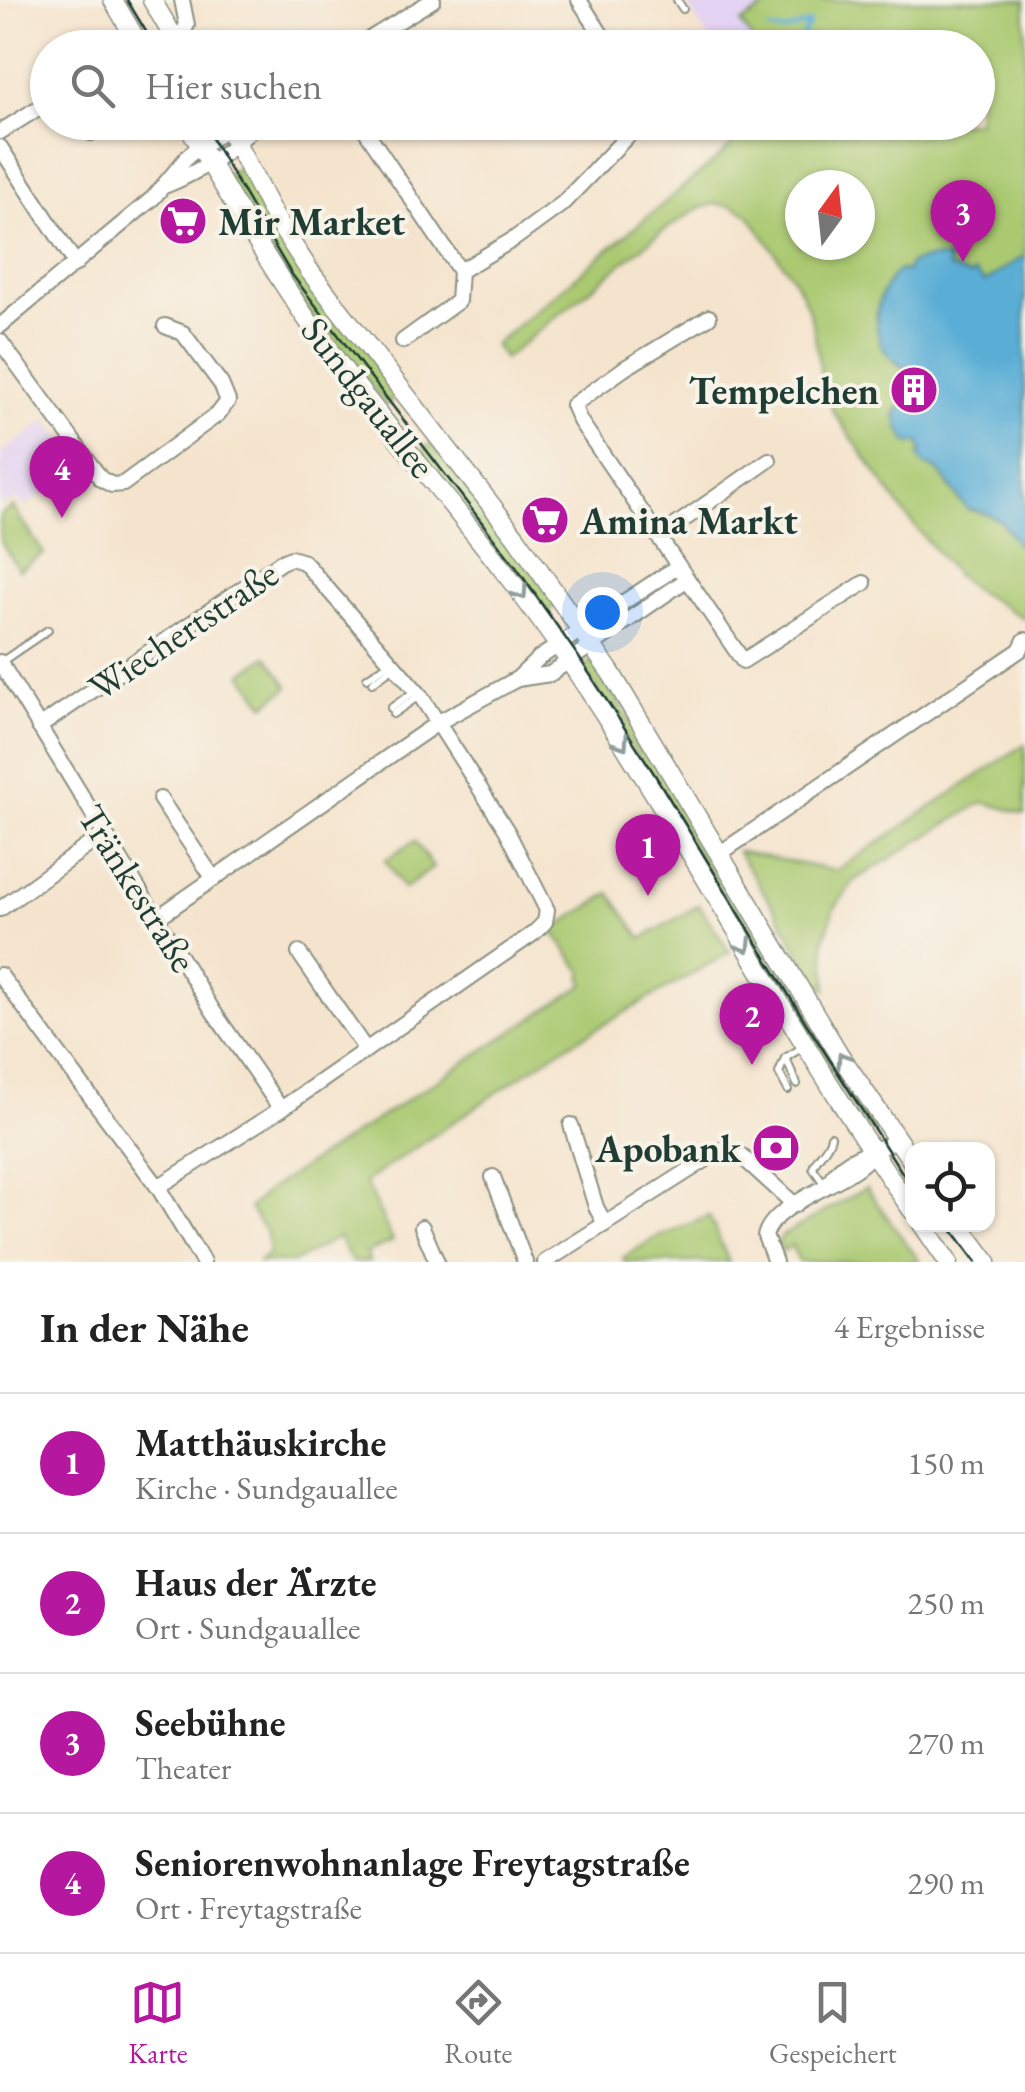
<!DOCTYPE html>
<html lang="de">
<head>
<meta charset="utf-8">
<style>
	body { margin:0; font-family:"EB Garamond",serif; background:#f6f6f6; color:#222 }
	.controls { position:absolute; right:30px; bottom:30px; display:grid; overflow:hidden; border-radius:20px; box-shadow:0 2px 8px #0004 }
	.controls button { width:90px; height:90px; display:grid; place-items:center; padding:0; border:0; border-bottom:2px solid #e0e0e0; background:#fff; color:#222; font:50px sans-serif }
	.compass { position:absolute; left:785px; top:170px; width:90px; height:90px; border-radius:50%; background:#fff; box-shadow:0 2px 8px #0004; rotate:15deg }
	.you { position:absolute; left:602px; top:612px; width:35px; height:35px; margin:-25px; border:8px solid #fff; border-radius:50%; background:#1a73e8; box-shadow:0 0 0 15px #1a73e833 }
	.badge { display:grid; place-items:center; width:65px; height:65px; border-radius:50%; background:#b5179e; color:#fff; font-size:32px; font-weight:700 }
	.pin { position:absolute; translate:-50% -82px; filter:drop-shadow(0 2px 5px #0008) }
	.pin::after { content:''; position:absolute; top:52px; width:35px; height:30px; background:inherit; clip-path:polygon(0 0,100% 0,50% 100%) }
	.list { margin:0; padding:0; list-style:none }
	h2 { display:flex; justify-content:space-between; align-items:center; height:130px; margin:0; padding:0 40px; font-size:42px }
	h2 small { font-size:32px; font-weight:400; color:#767676 }
	.list li { display:grid; grid-template-columns:65px 1fr auto; gap:30px; align-items:center; box-sizing:border-box; height:140px; padding:0 40px; border-top:2px solid #e0e0e0 }
	.list b { display:block; font-size:38px; white-space:nowrap }
	.list p { margin:0; font-size:32px; white-space:nowrap; color:#767676 }
	.list em { font-size:32px; font-style:normal; color:#767676 }
	.icon { flex:none; width:55px; height:55px; fill:none; stroke:currentColor; stroke-width:2; stroke-linecap:round; stroke-linejoin:round }
	.map { position:relative; flex:none; width:1025px; height:1262px; overflow:hidden }
	.search { position:absolute; background:#fff; box-shadow:0 2px 8px #0004; left:30px; right:30px; top:30px; height:110px; display:flex; align-items:center; gap:25px; box-sizing:border-box; padding:0 35px; border-radius:55px; color:#767676; font-size:38px }
	.sheet { height:690px; background:#fff }
	nav { display:flex; justify-content:space-around; align-items:center; box-sizing:border-box; height:140px; border-top:2px solid #e0e0e0; background:#fff; font-size:28px; color:#767676 }
	nav a { display:grid; justify-items:center; gap:5px }
	nav .on { color:#b5179e }
	.map>svg:first-child { display:block }
	.built { fill:#e4d3f2 }
	.green { fill:#aac971; stroke:#648352; stroke-width:2.5; fill-rule:evenodd }
	.water { fill:#5aaed6; stroke:#3c7685; stroke-width:2.5 }
	.lines { fill:none; stroke-linecap:round; stroke-linejoin:round }
	.stream { stroke:#5aaed6; stroke-width:4 }
	.service-casing { stroke:#8a9080; stroke-width:10 }
	.minor-casing { stroke:#8a9080; stroke-width:18 }
	.tertiary-casing { stroke:#8a9080; stroke-width:21 }
	.service { stroke:#fff; stroke-width:6 }
	.minor { stroke:#fff; stroke-width:14 }
	.tertiary { stroke:#fff; stroke-width:18 }
	.tram { stroke:#1f3d34; stroke-width:2.5 }
	.oneway { stroke:#8f9e9a }
	.labels { text-anchor:middle; dominant-baseline:central; stroke-width:8; stroke-linejoin:round; paint-order:stroke }
	.poi-label { font-size:38px; font-weight:bold; fill:#1f3d34; stroke:#f7f3e8; text-anchor:start }
	.street-label { font-size:38px; fill:#1f3d34; stroke:#f7f3e8 }
</style>
</head>
<body>
<div class="map">
<svg width="1025" height="1262" viewBox="0 0 1025 1262">
	<rect width="100%" height="100%" fill="#f7f3e8"/>
	<filter id="ink" filterUnits="userSpaceOnUse"><feTurbulence type="fractalNoise" baseFrequency=".01" numOctaves="2"/><feDisplacementMap in="SourceGraphic" scale="20" xChannelSelector="R" yChannelSelector="G"/><feConvolveMatrix kernelMatrix="1 2 1 2 8 2 1 2 1" color-interpolation-filters="sRGB"/></filter>
	<filter id="wash" filterUnits="userSpaceOnUse"><feTurbulence type="fractalNoise" baseFrequency=".0048" numOctaves="4" result="noise"/><feDisplacementMap in="SourceGraphic" scale="40" xChannelSelector="R" yChannelSelector="G"/><feGaussianBlur stdDeviation="2.25" result="paint"/><feColorMatrix in="noise" values="0 0 0 0 0 0 0 0 0 0 0 0 0 0 0 0 0 1.4 0 .05"/><feComposite in="paint" operator="in"/></filter>
	<g filter="url(#wash)">
		<rect width="100%" height="100%" fill="#f5e4cd"/>
		<g class="built">
			<path d="M684 0H777L741 23 757 48 714 47Z"/>
			<path d="M47 420 82 467 24 507 18 499 0 506V454Z"/>
		</g>
		<g class="green">
			<path d="M777 0H1025V255L985 283 974 273 972 277 948 268 949 260 913 262 908 272 898 271C872 295 866 343 900 365 907 370 916 371 923 374L928 384 925 396 900 407 895 414 913 441 919 442 922 451 967 509C997 515 1000 518 1017 543L1025 546V619L973 589 955 574 904 513 833 411 821 375 814 329 808 308 796 282 748 214 732 206 715 204 697 209 656 236 504 359 494 345 717 159 732 145 743 123 978 122V48L757 47 741 23ZM800 185H860V245H800Z"/>
			<path d="M242 165 399 394 386 405 327 331 322 334 225 177Z"/>
			<path d="M431 443 559 603 543 615 419 453Z"/>
			<path d="M13 507 44 554 19 570 0 541V515Z"/>
			<path d="M267 656 289 687 265 705 242 674Z"/>
			<path d="M593 661 879 1123 874 1132 867 1129 584 670 589 662Z"/>
			<path d="M1025 744V814L983 802 855 880 834 909 824 940 827 990 813 979 780 917 737 851 836 871Z"/>
			<path d="M415 841 433 868 404 889 385 860Z"/>
			<path d="M610 893 642 939 699 905 730 952 561 1049 365 1182 393 1241 366 1253 370 1262H352L338 1237 294 1262H258L269 1253 267 1233 249 1208 267 1191 585 984 581 977 584 974 552 930Z"/>
			<path d="M866 1188 920 1262H799L792 1246 782 1251 778 1241 782 1236Z"/>
			<path d="M709 1216 729 1262H625L623 1258 653 1239Z"/>
		</g>
		<path class="water" d="M1025 255V546L1017 544C1000 518 998 515 967 509L938 470 923 464 918 455 922 451 919 442 909 444 901 432 895 415 900 407 925 396 928 384 923 374C916 371 907 370 900 365 866 343 872 294 899 270L907 272 909 264C923 258 934 257 949 259L948 268 971 276 974 272 985 282Z"/>
		<g class="lines">
			<path class="stream" d="M769 30 786 31 810 23 796 48"/>
		</g>
	</g>
	<g filter="url(#ink)">
		<g class="lines">
			<g class="service-casing">
				<g id="service">
					<path d="M677 0 683 9"/>
					<path d="M1 662 48 630"/>
					<path d="M367 678 392 661"/>
					<path d="M372 683 395 666"/>
					<path d="M391 708 415 691"/>
					<path d="M393 714 419 696"/>
					<path d="M786 1059 797 1084"/>
					<path d="M788 1090 779 1073 785 1058 805 1046"/>
					<path d="M825 1185 813 1168C817 1155 829 1149 831 1136"/>
				</g>
			</g>
			<g class="minor-casing">
				<g id="minor">
					<path d="M579 0 610 48"/>
					<path d="M177 42 187 25 182 0"/>
					<path d="M355 48 433 0"/>
					<path d="M85 122 91 133"/>
					<path d="M360 122 460 271 458 301 403 341"/>
					<path d="M0 132 48 102"/>
					<path d="M0 147 76 264"/>
					<path d="M167 185C199 172 236 149 258 122"/>
					<path d="M460 271 514 239 562 204 641 122"/>
					<path d="M709 317 625 368 573 405 580 421 743 661 864 583"/>
					<path d="M0 326 153 198 189 155 233 124"/>
					<path d="M0 341 101 479 112 485 123 484 218 414 228 401 221 384 183 333 165 326"/>
					<path d="M659 537 769 460"/>
					<path d="M0 662 213 1011 281 1109"/>
					<path d="M517 679 550 674 686 580"/>
					<path d="M39 727 281 562 291 558 304 562 420 695 507 831 547 910 545 922 534 933 281 1109 158 1187"/>
					<path d="M160 799 214 879"/>
					<path d="M719 854 1020 650 1025 640"/>
					<path d="M0 909 104 834"/>
					<path d="M157 918 391 755 439 722 517 679 539 658 677 567"/>
					<path d="M299 953 366 1050"/>
					<path d="M0 975 158 1187 203 1262"/>
					<path d="M571 1125 596 1207 605 1224"/>
					<path d="M493 1177 525 1262"/>
					<path d="M829 1182C844 1155 871 1154 897 1140"/>
					<path d="M422 1227 437 1262"/>
					<path d="M545 1262 721 1150 737 1152 795 1205"/>
					<path d="M775 1262 765 1236C774 1201 849 1184 872 1154"/>
				</g>
			</g>
			<g class="tertiary-casing">
				<g id="tertiary">
					<path d="M113 0 141 48"/>
					<path d="M152 0 180 48"/>
					<path d="M186 122C232 200 277 280 331 353 410 458 498 555 572 665 692 843 790 1034 912 1210"/>
					<path d="M225 122 274 216 311 273 516 537 611 673 839 1054 912 1161"/>
					<path d="M922 1224 948 1262"/>
					<path d="M959 1224 987 1262"/>
				</g>
			</g>
			<use href="#service" class="service"/>
			<use href="#minor" class="minor"/>
			<use href="#tertiary" class="tertiary"/>
			<g class="tram">
				<path d="M127 0 156 48"/>
				<path d="M202 122 290 272 516 567 578 656 655 775 806 1023 912 1188"/>
				<path d="M948 1224 976 1262"/>
			</g>
		</g>
		<defs><path id="oneway-chevron" d="M-2-3.5L2.5 0L-2 3.5" fill="none" stroke-width="1.6" stroke-linecap="round" stroke-linejoin="round" transform="scale(2.5)"/></defs>
		<g class="oneway">
			<use href="#oneway-chevron" transform="translate(521 593) rotate(56)"/>
			<use href="#oneway-chevron" transform="translate(622 743) rotate(57)"/>
			<use href="#oneway-chevron" transform="translate(745 946) rotate(59)"/>
			<use href="#oneway-chevron" transform="translate(843 1059) rotate(-123)"/>
		</g>
	</g>
	<defs>
		<g id="supermarket-disc" transform="scale(2.5)"><circle r="9.5" fill="#b5179e" stroke="#f7f3e8"/><path d="M-6-5.5h2.5l.6 2H6L4.5 2H-2.5L-4.4-4H-6ZM-1.5 3.2a1.3 1.3 0 1 0 .1 0ZM3 3.2a1.3 1.3 0 1 0 .1 0Z" fill="#fff"/></g>
		<g id="building-disc" transform="scale(2.5)"><circle r="9.5" fill="#b5179e" stroke="#f7f3e8"/><path d="M-4-6H4V6H1V3H-1V6H-4ZM-2.5-4.3h1.7v1.8h-1.7ZM.8-4.3h1.7v1.8H.8ZM-2.5-1h1.7V.8h-1.7ZM.8-1h1.7V.8H.8Z" fill="#fff"/></g>
		<g id="bank-disc" transform="scale(2.5)"><circle r="9.5" fill="#b5179e" stroke="#f7f3e8"/><path d="M-6-4H6V4H-6ZM0-2.3a2.3 2.3 0 1 0 0 4.6a2.3 2.3 0 1 0 0-4.6Z" fill="#fff"/></g>
	</defs>
	<g fill-rule="evenodd">
		<use href="#supermarket-disc" x="183" y="221"/>
		<use href="#building-disc" x="914" y="390"/>
		<use href="#supermarket-disc" x="545" y="520"/>
		<use href="#bank-disc" x="776" y="1148"/>
	</g>
	<g class="labels">
		<g class="poi-label">
			<text x="218" y="221">Mir Market</text>
			<text x="879" y="390" text-anchor="end">Tempelchen</text>
			<text x="580" y="520">Amina Markt</text>
			<text x="741" y="1148" text-anchor="end">Apobank</text>
		</g>
		<g class="street-label">
			<text transform="translate(369 397) rotate(52)">Sundgauallee</text>
			<text transform="translate(183 630) rotate(-34)">Wiechertstraße</text>
			<text transform="translate(138 888) rotate(58)">Tränkestraße</text>
		</g>
	</g>
</svg>
<div class="controls">
<button><svg class="icon" aria-label="locate" viewBox="0 0 24 24"><circle cx="12" cy="12" r="6"/><path d="M12 2v4M12 18v4M2 12h4M18 12h4"/></svg></button>
</div>
<svg class="compass" viewBox="-18 -18 36 36"><path d="M0-13l5 13h-10z" fill="#e53935"/><path d="M0 13l5-13h-10z" fill="#767676"/></svg>
<div class="you"></div>
<div class="pin badge" style="left:648px;top:896px">1</div>
<div class="pin badge" style="left:752px;top:1065px">2</div>
<div class="pin badge" style="left:963px;top:262px">3</div>
<div class="pin badge" style="left:62px;top:518px">4</div>
<div class="search"><svg class="icon" aria-label="search" viewBox="0 0 24 24"><circle cx="10" cy="10" r="6"/><path d="M15 15l6 6"/></svg>Hier suchen</div>
</div>
<section class="sheet">
<h2>In der Nähe<small>4 Ergebnisse</small></h2>
<ul class="list">
<li><span class="badge">1</span><div><b>Matthäuskirche</b><p>Kirche · Sundgauallee</p></div><em>150 m</em></li>
<li><span class="badge">2</span><div><b>Haus der Ärzte</b><p>Ort · Sundgauallee</p></div><em>250 m</em></li>
<li><span class="badge">3</span><div><b>Seebühne</b><p>Theater</p></div><em>270 m</em></li>
<li><span class="badge">4</span><div><b>Seniorenwohnanlage Freytagstraße</b><p>Ort · Freytagstraße</p></div><em>290 m</em></li>
</ul>
</section>
<nav>
<a class="on"><svg class="icon" aria-label="map" viewBox="0 0 24 24"><path d="M3 6l6-2 6 2 6-2v14l-6 2-6-2-6 2zM9 4v14M15 6v14"/></svg>Karte</a>
<a><svg class="icon" aria-label="directions" viewBox="0 0 24 24"><path d="M12 3l9 9-9 9-9-9zM9 14v-3h6M13 9l2 2-2 2"/></svg>Route</a>
<a><svg class="icon" aria-label="saved" viewBox="0 0 24 24"><path d="M7 4h10v16l-5-4-5 4z"/></svg>Gespeichert</a>
</nav>
</body>
</html>
